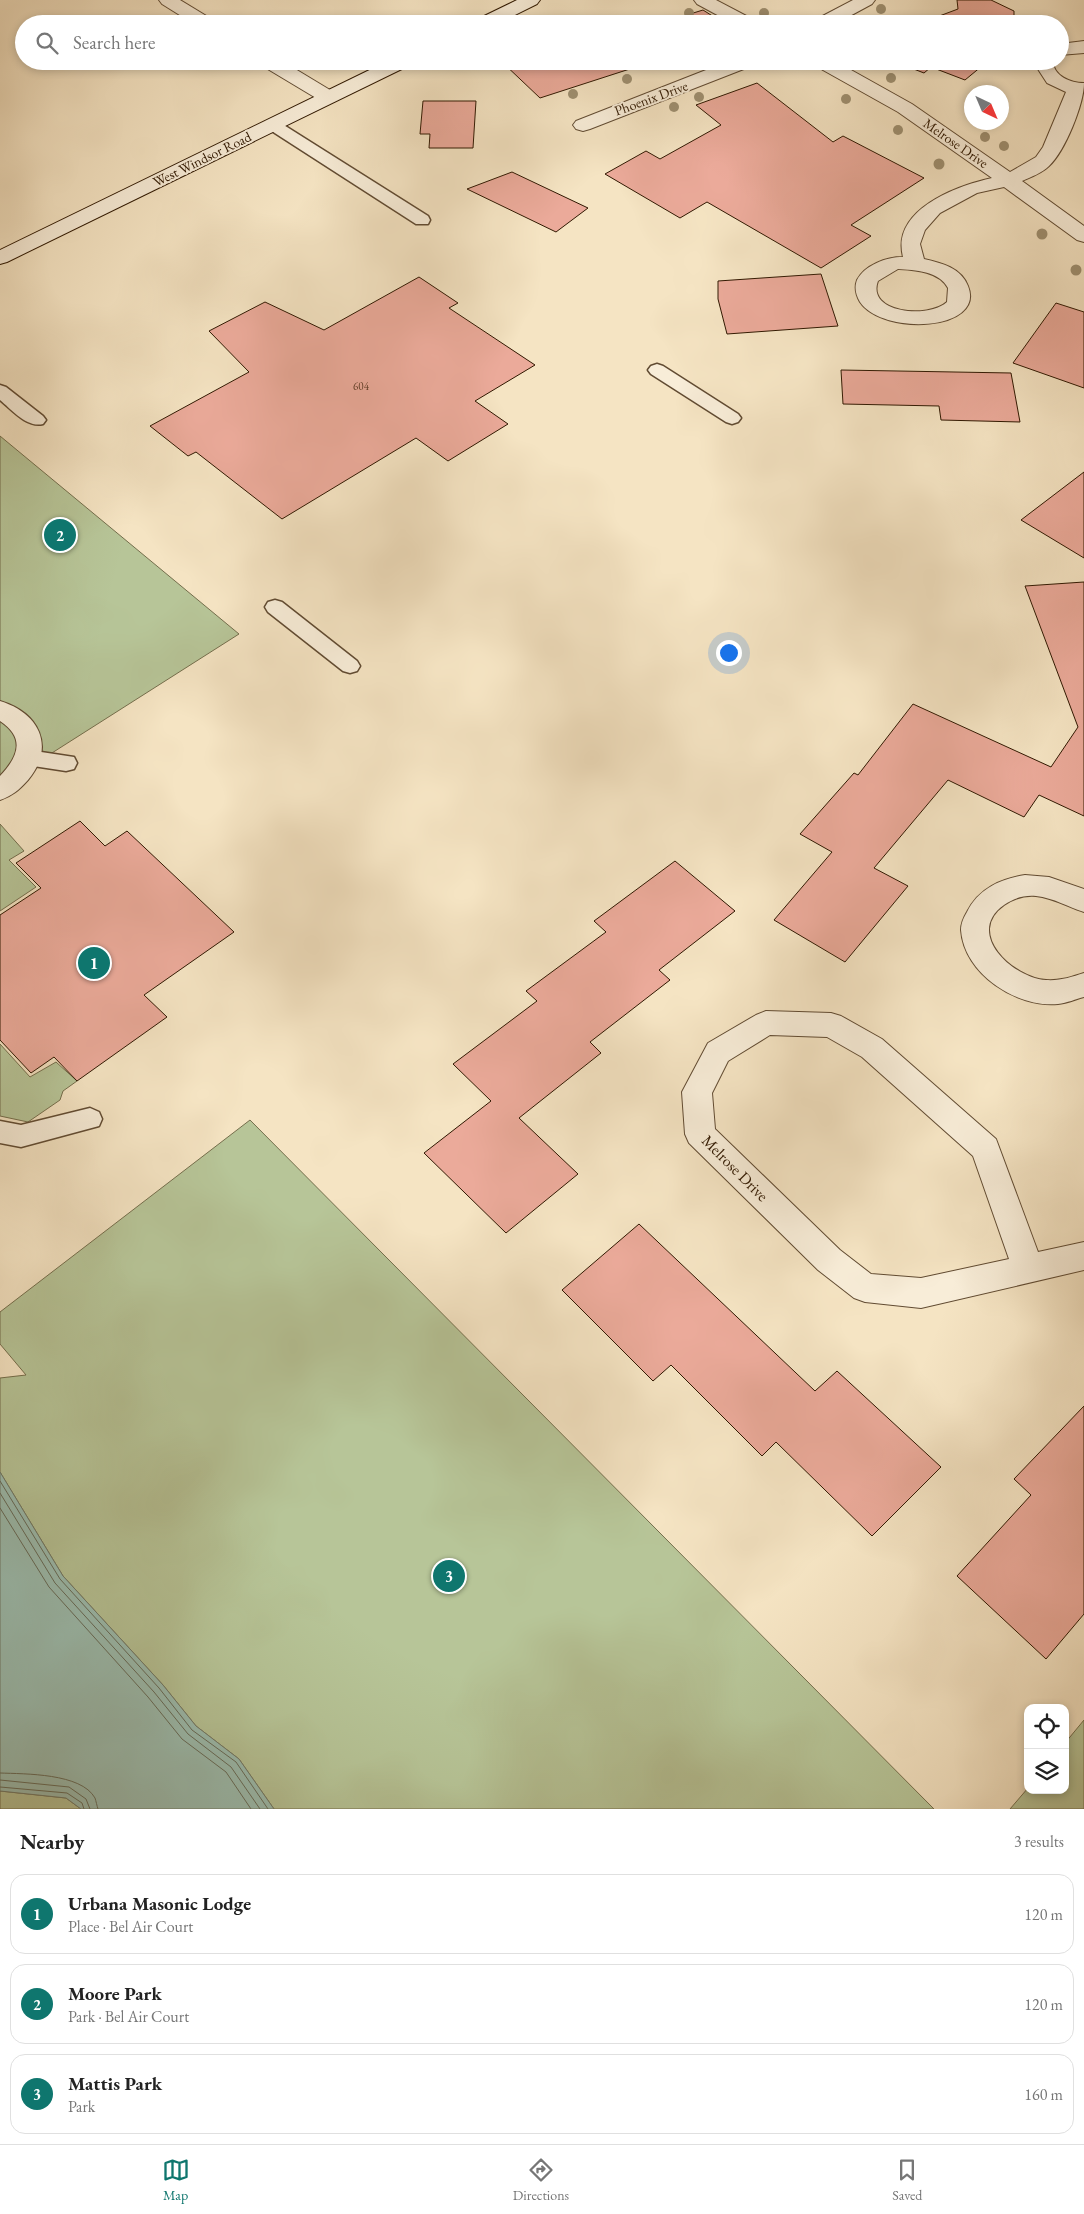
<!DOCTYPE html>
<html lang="en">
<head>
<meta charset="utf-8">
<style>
	body { margin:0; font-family:"EB Garamond",serif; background:#f6f6f6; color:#222 }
	.controls { position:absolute; right:15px; bottom:15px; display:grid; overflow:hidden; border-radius:10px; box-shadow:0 2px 8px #0003 }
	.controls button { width:45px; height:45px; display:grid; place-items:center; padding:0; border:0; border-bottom:1px solid #e0e0e0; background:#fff; color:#222; font:25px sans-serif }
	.compass { position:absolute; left:964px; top:85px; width:45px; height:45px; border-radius:50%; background:#fff; box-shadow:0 2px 8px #0003; rotate:136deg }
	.you { position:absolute; left:728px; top:652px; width:18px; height:18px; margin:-12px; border:4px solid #fff; border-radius:50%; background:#1a73e8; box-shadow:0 0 0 8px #1a73e833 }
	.badge { display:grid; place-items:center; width:32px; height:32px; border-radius:50%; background:#0f766e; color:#fff; font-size:16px; font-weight:700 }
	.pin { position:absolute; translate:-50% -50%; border:2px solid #fff; box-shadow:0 1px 5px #0006 }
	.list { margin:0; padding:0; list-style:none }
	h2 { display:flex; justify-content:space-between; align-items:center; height:65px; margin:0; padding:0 20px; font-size:21px }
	h2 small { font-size:16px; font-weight:400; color:#767676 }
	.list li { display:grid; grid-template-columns:32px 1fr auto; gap:15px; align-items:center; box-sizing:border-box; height:80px; margin:0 10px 10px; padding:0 10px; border:1px solid #e0e0e0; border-radius:15px }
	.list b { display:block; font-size:19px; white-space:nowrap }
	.list p { margin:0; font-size:16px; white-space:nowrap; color:#767676 }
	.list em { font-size:16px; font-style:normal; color:#767676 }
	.icon { flex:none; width:28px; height:28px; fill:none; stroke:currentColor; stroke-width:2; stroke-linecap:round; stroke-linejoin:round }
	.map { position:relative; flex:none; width:1084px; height:1809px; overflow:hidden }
	.search { position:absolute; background:#fff; box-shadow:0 2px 8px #0003; left:15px; right:15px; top:15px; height:55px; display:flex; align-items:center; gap:12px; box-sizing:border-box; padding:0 18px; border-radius:28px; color:#767676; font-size:19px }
	.sheet { height:335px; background:#fff }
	nav { display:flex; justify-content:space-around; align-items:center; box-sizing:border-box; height:70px; border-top:1px solid #e0e0e0; background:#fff; font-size:14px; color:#767676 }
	nav a { display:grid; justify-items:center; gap:2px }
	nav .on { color:#0f766e }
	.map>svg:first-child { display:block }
	.green { fill:#b7c598; stroke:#746e4c }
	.water { fill:#9cbfb2; stroke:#717c6b }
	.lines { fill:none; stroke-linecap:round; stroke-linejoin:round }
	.shore { stroke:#666c5a; stroke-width:1 }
	.building { fill:#ebaa9a; stroke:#301801 }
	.service-casing { stroke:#614b32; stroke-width:3 }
	.minor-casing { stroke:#614b32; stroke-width:2 }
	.secondary-casing { stroke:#301801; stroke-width:2 }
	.service { fill:#f8edd8; fill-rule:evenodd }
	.minor { fill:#f8edd8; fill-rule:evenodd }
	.secondary { fill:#f8edd8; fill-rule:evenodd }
	.tree { fill:#9f9071 }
	.labels { text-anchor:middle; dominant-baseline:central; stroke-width:4; stroke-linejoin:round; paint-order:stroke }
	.far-number-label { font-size:11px; fill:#5f3c27 }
	.far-street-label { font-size:14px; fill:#301801; stroke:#f8edd8 }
	.street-label { font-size:16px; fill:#301801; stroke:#f8edd8 }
</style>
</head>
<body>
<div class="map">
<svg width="1084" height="1809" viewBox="0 0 1084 1809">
	<rect width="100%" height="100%" fill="#f5e4c3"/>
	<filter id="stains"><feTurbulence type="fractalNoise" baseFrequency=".004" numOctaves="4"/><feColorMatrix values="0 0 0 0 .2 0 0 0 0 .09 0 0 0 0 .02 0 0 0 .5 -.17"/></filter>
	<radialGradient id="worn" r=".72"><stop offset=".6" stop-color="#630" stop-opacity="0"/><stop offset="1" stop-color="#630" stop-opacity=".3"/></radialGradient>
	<g class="green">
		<path d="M0 436 239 634 0 786Z"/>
		<path d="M0 824 24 851 9 860 36 887 0 911Z"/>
		<path d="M0 1044 30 1077 56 1062 77 1081 63 1091 60 1100 28 1122 0 1116Z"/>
		<path d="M250 1120 934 1809H274L239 1759 196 1726 163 1685 63 1576 0 1472V1378L26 1375 0 1344V1312Z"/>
		<path d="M1084 1720V1809H1010L1028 1788V1790H1065V1743Z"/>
		<path d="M0 1791 66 1798 81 1809H0Z"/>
	</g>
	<path class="water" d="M0 1472 63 1576 163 1685 196 1726 239 1759 274 1809H81L66 1798 0 1791Z"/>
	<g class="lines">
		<g class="shore">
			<path d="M0 1481 60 1579 159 1688 192 1730 236 1762 268 1809"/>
			<path d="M0 1493 55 1583 154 1692 188 1734 231 1767 260 1809"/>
			<path d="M0 1508 49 1587 148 1697 182 1739 226 1772 251 1809"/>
			<path d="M0 1773C25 1774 81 1773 95 1798 96 1801 97 1806 98 1809"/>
			<path d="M0 1780 69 1787 86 1799 90 1809"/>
			<path d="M0 1787 67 1793 82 1803 84 1809"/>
		</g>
	</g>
	<g class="building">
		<path d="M957 0H991L1014 11V24H918L958 9Z"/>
		<path d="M703 10 722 22 718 24H647L657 18 664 22Z"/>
		<path d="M501 61H648L639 66 540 98Z"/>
		<path d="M893 61H988L965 80 931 67 924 73Z"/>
		<path d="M757 83 833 142 843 136 924 178 851 225 871 236 821 268 707 202 680 218 605 174 646 151 660 159 721 125 696 105Z"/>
		<path d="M423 101H476L473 148H429L430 134H420Z"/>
		<path d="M512 172 588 208 556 232 467 189Z"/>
		<path d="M821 274 838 326 727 334 718 299V281Z"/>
		<path d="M419 277 458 303 449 308 535 365 475 401 508 424 448 461 416 438 282 519 196 452 188 456 150 426 249 372 209 331 265 302 324 330Z"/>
		<path d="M1056 303 1084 312V388L1013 363Z"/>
		<path d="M841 370 1011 373 1020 422 941 420 939 406 843 404Z"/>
		<path d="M1084 472V558L1021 520Z"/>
		<path d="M1084 582V816L1039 795 1024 817 948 780 874 868 908 886 845 962 774 920 832 852 800 834 854 773 858 775 913 704 1051 767 1078 727 1025 586Z"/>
		<path d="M80 821 105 846 127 831 234 932 144 995 167 1017 77 1081 54 1057 31 1073 0 1040V915L41 888 16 863Z"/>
		<path d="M675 861 735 911 659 970 670 980 590 1042 601 1053 519 1118 578 1174 506 1233 424 1153 491 1101 453 1064 537 1001 526 991 606 932 594 921Z"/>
		<path d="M639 1224 815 1391 837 1371 941 1467 872 1536 776 1442 762 1456 671 1365 653 1381 562 1290Z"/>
		<path d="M1084 1406V1614L1046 1659 957 1576 1031 1495 1014 1479Z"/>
	</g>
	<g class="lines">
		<g class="service-casing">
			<g id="service">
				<path d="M273 120 279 122 428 216 430 220 428 224H416L267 128 265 125 267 122Z"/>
				<path d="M657 364 663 366 738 414 741 418 738 422 732 424 726 422 651 374 648 370 651 366Z"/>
				<path d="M0 385 6 387 43 416 46 420 43 424C27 428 12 410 0 400Z"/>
				<path d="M275 600 282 602 357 661 360 666 357 671 350 673 343 671 268 612 265 607 268 602Z"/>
				<path d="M28 750 74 757 77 763 74 769 66 771 20 764 17 758 20 752Z"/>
				<path d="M90 1108 99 1112 102 1119 99 1126 21 1147 0 1143V1121L21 1125Z"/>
			</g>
		</g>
		<g class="minor-casing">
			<g id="minor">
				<path d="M159 0H180L213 20 216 24H194L162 4Z"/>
				<path d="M694 0H716L754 20 757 24H734L697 4Z"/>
				<path d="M853 0H875L872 4 835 24H812L815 20Z"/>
				<path d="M1084 41V53L1060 55V44Z"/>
				<path d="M259 61H282L335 93 337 97 335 101 328 103 321 101 261 65Z"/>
				<path d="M729 61H756L754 65 590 129 583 131 576 129 573 125 576 121Z"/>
				<path d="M812 61H835L912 104 1010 172 1036 157 1043 147 1066 92 1047 83 1034 63 1035 61H1053C1053 76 1071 83 1084 83 1084 104 1065 151 1049 166 1042 173 1031 177 1022 181L1084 226V242L1077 240 1004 187 977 193 940 213 925 230 920 244 924 259C942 263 961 268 968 286 986 331 883 336 860 302 856 295 854 288 857 280 865 265 886 257 903 257 891 210 956 186 992 178L898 112 814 65ZM898 269C915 270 939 271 948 288L947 302C928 319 866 313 878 281Z"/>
				<path d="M0 701C39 713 56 746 28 780 19 790 12 796 0 800V776C18 757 26 738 0 721Z"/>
				<path d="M1025 875 1049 877 1084 889V912C1068 907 1054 898 1036 896 1024 895 1014 898 1004 905 964 933 1013 978 1046 980 1060 981 1071 977 1084 973V997C1076 999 1067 1003 1058 1004 1017 1008 964 974 961 930 961 923 964 917 967 912 979 888 1001 879 1025 875Z"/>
				<path d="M766 1011 831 1013 841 1016 882 1039 996 1139 1038 1252 1084 1242V1270L921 1308 865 1302 854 1298 818 1270 689 1143 685 1134 682 1092 708 1043 756 1015ZM770 1035 827 1037 862 1057 973 1156 1009 1259 921 1278 871 1274 840 1250 715 1129 712 1093 728 1061Z"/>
			</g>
		</g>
		<g class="secondary-casing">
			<g id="secondary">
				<path d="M517 0H540L537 4 497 24H473L476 20Z"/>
				<path d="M388 61H412L410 65 7 262 0 264V250Z"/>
			</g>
		</g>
		<use href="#service" class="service"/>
		<use href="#minor" class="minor"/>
		<use href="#secondary" class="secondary"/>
	</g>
	<g class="tree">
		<circle cx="881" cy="9" r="5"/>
		<circle cx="689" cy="13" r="5"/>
		<circle cx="764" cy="13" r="5"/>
		<circle cx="891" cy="78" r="5"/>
		<circle cx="627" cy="79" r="5"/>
		<circle cx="573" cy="94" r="5"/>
		<circle cx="699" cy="97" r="5"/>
		<circle cx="846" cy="99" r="5"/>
		<circle cx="674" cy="107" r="5"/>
		<circle cx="898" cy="130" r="5"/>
		<circle cx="985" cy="137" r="5"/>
		<circle cx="1004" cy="146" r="5"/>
		<circle cx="939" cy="164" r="5.5"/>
		<circle cx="1042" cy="234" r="5.5"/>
		<circle cx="1076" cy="270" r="5.5"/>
	</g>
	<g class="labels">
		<g class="far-number-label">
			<text x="361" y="386">604</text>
		</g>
		<g class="far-street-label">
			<text transform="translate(651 98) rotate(-20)">Phoenix Drive</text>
			<text transform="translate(956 143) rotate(35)">Melrose Drive</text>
			<text transform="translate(202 159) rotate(-26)">West Windsor Road</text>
		</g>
		<g class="street-label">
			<text transform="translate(735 1168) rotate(45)">Melrose Drive</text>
		</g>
	</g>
	<rect width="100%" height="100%" filter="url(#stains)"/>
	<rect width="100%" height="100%" fill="url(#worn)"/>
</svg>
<div class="controls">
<button><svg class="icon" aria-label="locate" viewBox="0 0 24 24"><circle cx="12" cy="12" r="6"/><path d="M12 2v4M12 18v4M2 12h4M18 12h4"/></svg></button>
<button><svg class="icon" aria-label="layers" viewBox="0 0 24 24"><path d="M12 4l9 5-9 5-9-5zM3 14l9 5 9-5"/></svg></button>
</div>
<svg class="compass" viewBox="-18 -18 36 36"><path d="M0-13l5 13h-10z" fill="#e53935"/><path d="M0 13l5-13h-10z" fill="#767676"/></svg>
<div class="you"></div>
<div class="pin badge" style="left:94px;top:963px">1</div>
<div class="pin badge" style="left:60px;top:535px">2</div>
<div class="pin badge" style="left:449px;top:1576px">3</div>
<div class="search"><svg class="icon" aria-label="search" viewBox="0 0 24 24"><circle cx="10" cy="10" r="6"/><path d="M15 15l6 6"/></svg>Search here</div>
</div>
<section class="sheet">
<h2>Nearby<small>3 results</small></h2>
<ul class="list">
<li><span class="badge">1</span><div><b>Urbana Masonic Lodge</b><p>Place · Bel Air Court</p></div><em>120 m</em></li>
<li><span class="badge">2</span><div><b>Moore Park</b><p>Park · Bel Air Court</p></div><em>120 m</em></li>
<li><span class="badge">3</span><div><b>Mattis Park</b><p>Park</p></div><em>160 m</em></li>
</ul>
</section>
<nav>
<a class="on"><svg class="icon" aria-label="map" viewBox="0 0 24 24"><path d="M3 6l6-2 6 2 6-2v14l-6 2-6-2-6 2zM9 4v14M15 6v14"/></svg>Map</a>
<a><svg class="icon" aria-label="directions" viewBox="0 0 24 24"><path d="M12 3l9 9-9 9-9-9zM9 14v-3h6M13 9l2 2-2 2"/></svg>Directions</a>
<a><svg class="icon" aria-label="saved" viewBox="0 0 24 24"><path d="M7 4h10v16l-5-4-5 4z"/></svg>Saved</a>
</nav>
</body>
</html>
